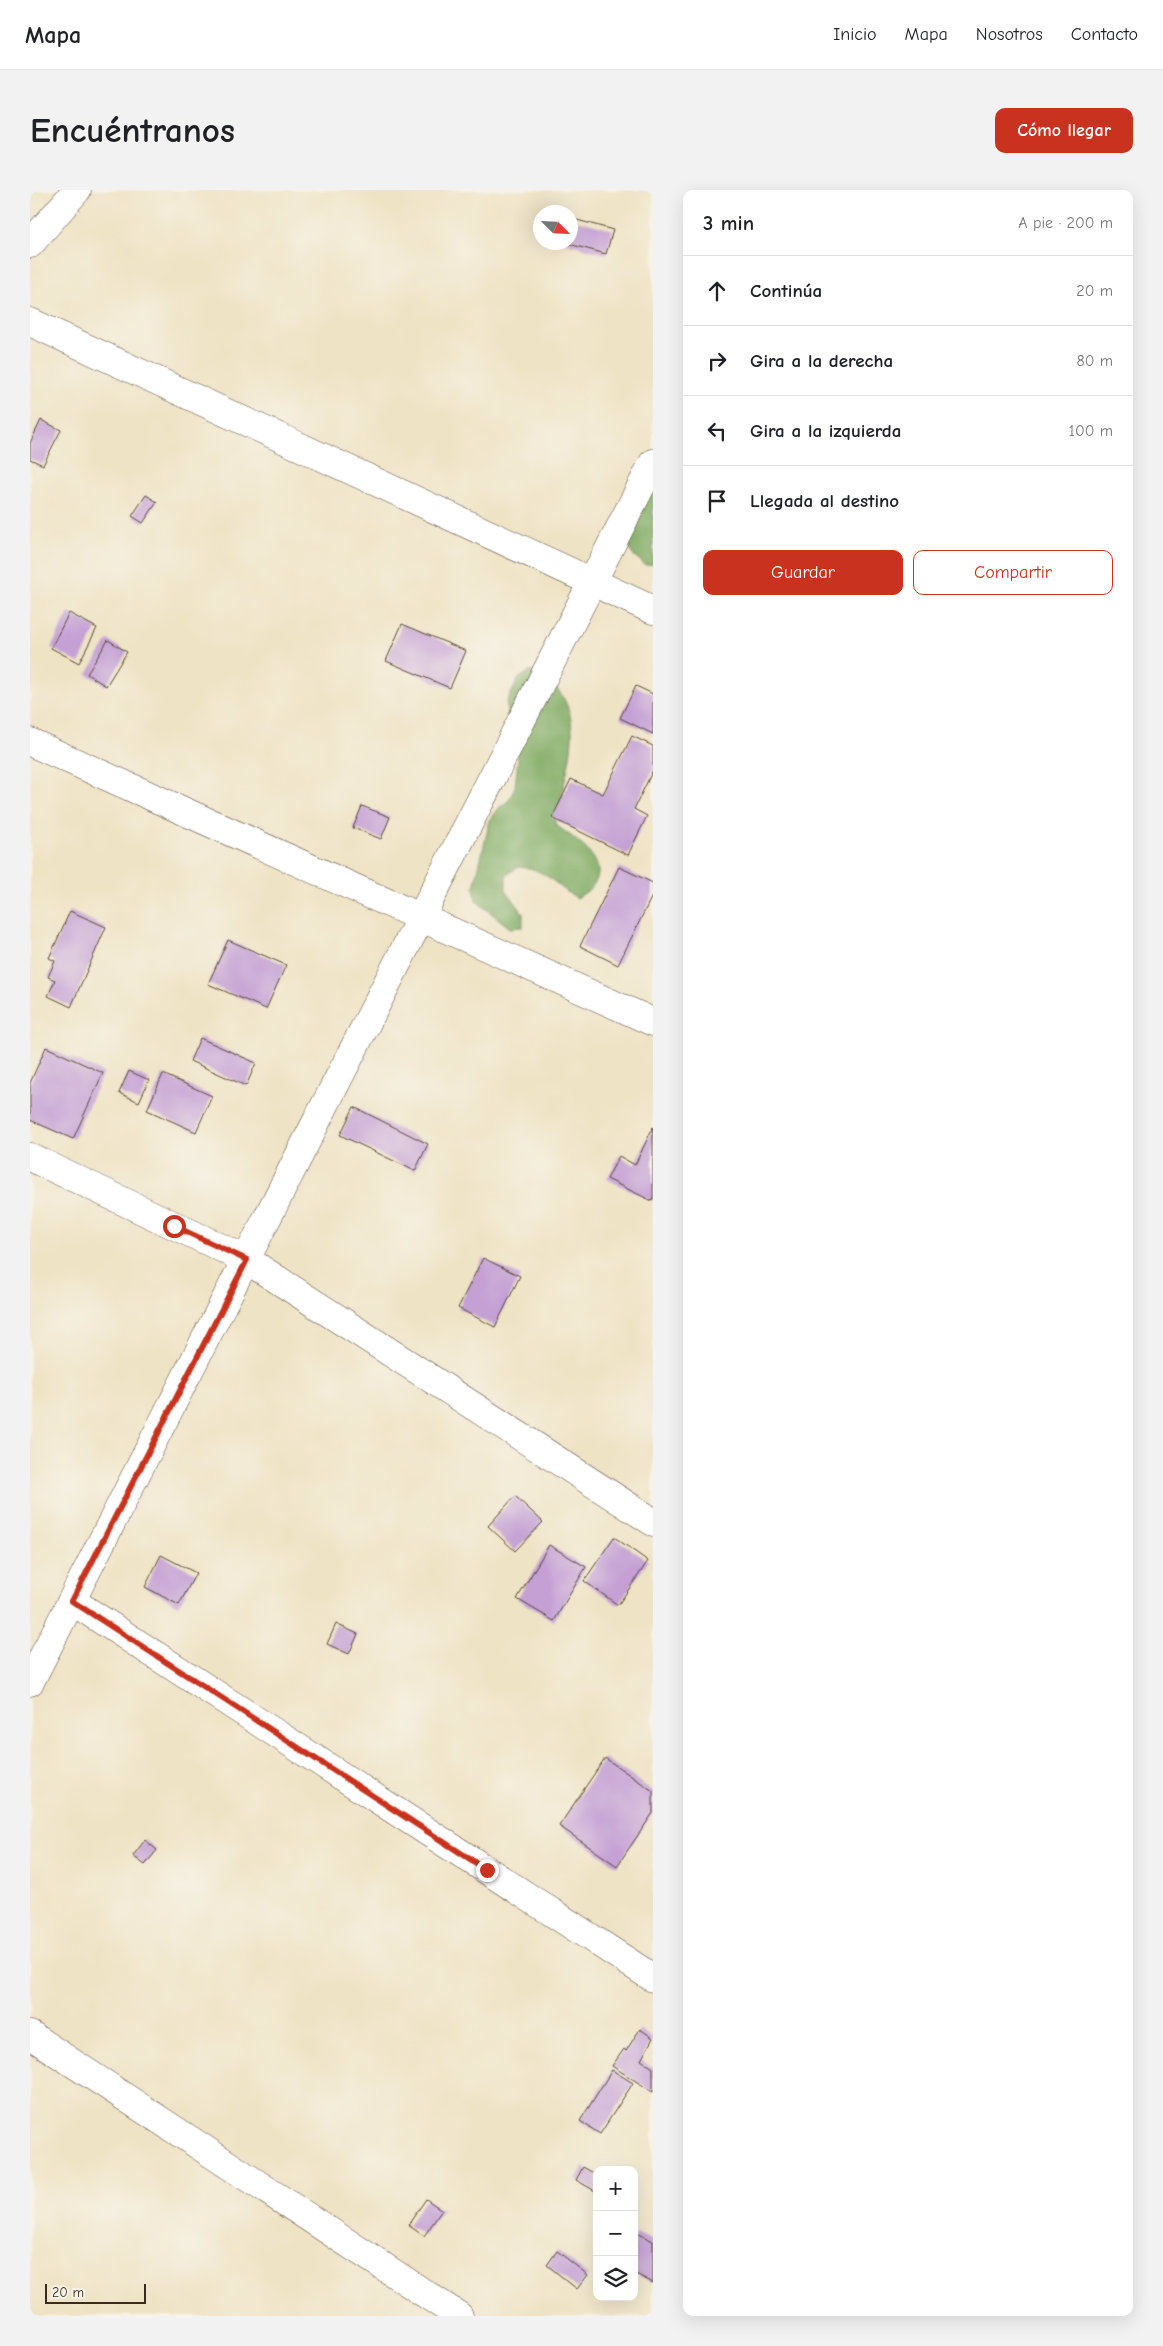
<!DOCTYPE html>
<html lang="es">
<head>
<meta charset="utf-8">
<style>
	body { margin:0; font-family:"Comic Neue",sans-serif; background:#f2f2f2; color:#202124 }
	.controls { position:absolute; right:15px; bottom:15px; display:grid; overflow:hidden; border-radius:10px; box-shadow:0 5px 20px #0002 }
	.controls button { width:45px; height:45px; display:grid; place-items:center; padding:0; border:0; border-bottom:1px solid #e0e0e0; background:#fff; color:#202124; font:25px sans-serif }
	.compass { position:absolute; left:503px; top:15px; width:45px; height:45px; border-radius:50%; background:#fff; box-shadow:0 5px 20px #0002; rotate:114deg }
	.scale { position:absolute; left:15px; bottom:12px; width:101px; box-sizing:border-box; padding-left:5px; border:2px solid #3b2a1e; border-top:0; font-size:14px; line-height:18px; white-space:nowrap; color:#3b2a1e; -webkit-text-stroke:4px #f7f3e8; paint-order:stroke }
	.stop { position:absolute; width:15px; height:15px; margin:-11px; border:4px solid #c8321e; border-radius:50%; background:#fff }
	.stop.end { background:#c8321e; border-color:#fff; box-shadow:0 1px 5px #0008 }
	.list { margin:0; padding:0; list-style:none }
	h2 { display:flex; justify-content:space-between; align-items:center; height:65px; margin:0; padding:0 20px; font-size:21px }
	h2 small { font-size:16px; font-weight:400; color:#757577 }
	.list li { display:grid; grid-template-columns:32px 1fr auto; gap:15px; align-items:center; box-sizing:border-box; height:70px; padding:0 20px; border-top:1px solid #e0e0e0 }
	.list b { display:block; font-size:19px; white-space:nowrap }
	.list em { font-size:16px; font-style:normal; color:#757577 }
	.actions { display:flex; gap:10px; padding:15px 20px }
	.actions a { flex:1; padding:11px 0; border:1px solid #c8321e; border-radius:10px; text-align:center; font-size:18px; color:#c8321e }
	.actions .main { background:#c8321e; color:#fff }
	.icon { flex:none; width:28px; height:28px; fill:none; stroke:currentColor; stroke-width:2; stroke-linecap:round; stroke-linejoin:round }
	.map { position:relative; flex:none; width:623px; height:2126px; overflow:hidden; border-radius:10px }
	header { display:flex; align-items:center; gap:30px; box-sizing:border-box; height:70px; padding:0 25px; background:#fff; border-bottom:1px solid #e0e0e0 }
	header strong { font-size:24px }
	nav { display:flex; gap:28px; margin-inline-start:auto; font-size:18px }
	.intro { display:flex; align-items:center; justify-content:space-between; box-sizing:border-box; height:120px; padding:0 30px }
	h1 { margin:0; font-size:35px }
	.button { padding:12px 22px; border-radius:10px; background:#c8321e; color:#fff; font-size:18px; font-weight:700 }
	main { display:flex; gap:30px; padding:0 30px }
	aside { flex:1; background:#fff; border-radius:10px; box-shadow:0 5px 20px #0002 }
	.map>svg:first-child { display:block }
	.forest { fill:#7faa62; stroke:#5d6a40 }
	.building { fill:#c4a0d4 }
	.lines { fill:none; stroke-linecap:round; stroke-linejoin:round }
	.street-casing { stroke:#564637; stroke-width:29 }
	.street { stroke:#fff; stroke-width:28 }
	.route { stroke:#c8321e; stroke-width:6 }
</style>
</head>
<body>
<header>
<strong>Mapa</strong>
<nav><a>Inicio</a><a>Mapa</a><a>Nosotros</a><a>Contacto</a></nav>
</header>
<div class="intro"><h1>Encuéntranos</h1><a class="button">Cómo llegar</a></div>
<main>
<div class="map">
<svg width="623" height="2126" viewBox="0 0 623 2126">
	<rect width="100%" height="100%" fill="#f7f3e8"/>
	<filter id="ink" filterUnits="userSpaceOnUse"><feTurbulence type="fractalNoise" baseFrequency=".02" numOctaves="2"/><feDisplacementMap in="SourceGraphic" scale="10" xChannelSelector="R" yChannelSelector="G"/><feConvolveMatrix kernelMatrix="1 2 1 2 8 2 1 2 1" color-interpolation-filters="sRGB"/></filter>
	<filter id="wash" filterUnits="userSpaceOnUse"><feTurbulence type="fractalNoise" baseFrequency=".0096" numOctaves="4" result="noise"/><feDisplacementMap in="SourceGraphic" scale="20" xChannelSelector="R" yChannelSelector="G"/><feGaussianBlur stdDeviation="1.12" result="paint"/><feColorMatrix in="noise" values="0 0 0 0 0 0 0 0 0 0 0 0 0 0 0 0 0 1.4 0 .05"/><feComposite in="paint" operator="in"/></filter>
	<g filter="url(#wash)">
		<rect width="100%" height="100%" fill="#efe3c5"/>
		<g class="forest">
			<path d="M623 260V374L615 375 602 364 595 352Z"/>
			<path d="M500 481C514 484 519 489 528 500 559 539 530 592 526 635 552 654 594 681 547 708 523 695 516 677 487 677L476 686V700L493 723V737L480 738 446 711 444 697 460 630 469 618 479 610 485 597 488 568 476 513 489 488Z"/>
		</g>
		<g id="blocks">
			<g class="building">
				<path d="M540 28 583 40 576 64 535 53 540 52Z"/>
				<path d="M11 230 31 240 13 275 0 269V253Z"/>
				<path d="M116 305 127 312 113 333 102 326Z"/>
				<path d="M39 423 67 438 49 473 21 458Z"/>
				<path d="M372 434 436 461 420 498 356 471Z"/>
				<path d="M78 450 97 462 76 496 57 484Z"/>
				<path d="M606 496 623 504V544L590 528Z"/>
				<path d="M602 546 623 556V580L604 619 617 626 598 665 522 628 541 589 573 604Z"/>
				<path d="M332 616 360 627 351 649 323 638Z"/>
				<path d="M589 677 623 693V704L588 775 550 756Z"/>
				<path d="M40 721 76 737 41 817 18 806 25 790 18 787 25 771 19 768Z"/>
				<path d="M198 750 256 775 236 819 178 794Z"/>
				<path d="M170 848 226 873 216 896 160 871Z"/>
				<path d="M16 857 73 883 43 949 0 930V893Z"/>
				<path d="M99 881 119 890 109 912 89 903Z"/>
				<path d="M133 884 182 906 166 942 117 920Z"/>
				<path d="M324 917 398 954 385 981 310 945Z"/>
				<path d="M623 937V1008L622 1011 577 989 589 966 605 975Z"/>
				<path d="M453 1068 490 1086 465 1137 428 1118Z"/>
				<path d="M485 1306 513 1332 485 1361 458 1336Z"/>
				<path d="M584 1347 618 1371 588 1415 554 1391Z"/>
				<path d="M519 1355 556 1377 524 1431 487 1409Z"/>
				<path d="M131 1365 166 1383 149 1415 115 1397Z"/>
				<path d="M306 1434 328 1444 319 1464 297 1454Z"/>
				<path d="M575 1568 623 1601V1623L587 1676 529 1636Z"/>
				<path d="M115 1650 127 1660 115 1675 103 1666Z"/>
				<path d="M610 1839 623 1848 611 1870 623 1878V1902L582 1876 594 1859 596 1861Z"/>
				<path d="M582 1880 603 1893 570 1944 550 1931Z"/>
				<path d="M553 1977 567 1985V2002L546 1990Z"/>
				<path d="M396 2009 412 2020 394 2046 378 2035Z"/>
				<path d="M606 2043 623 2051V2093L604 2083V2047Z"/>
				<path d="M527 2061 558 2085 547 2099 517 2075Z"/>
			</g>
		</g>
	</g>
	<g filter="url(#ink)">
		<use href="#blocks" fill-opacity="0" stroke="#564637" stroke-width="1"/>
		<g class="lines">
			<g class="street-casing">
				<g id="street">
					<path d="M0 54 47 0"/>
					<path d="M0 132 623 420"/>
					<path d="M0 552 623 832"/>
					<path d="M0 967 217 1070 623 1332"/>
					<path d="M42 1411 623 1788"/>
					<path d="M0 1492 623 273"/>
					<path d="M0 1845 429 2126"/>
				</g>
			</g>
			<use href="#street" class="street"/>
		</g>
	</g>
	<g class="lines" filter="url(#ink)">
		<path class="route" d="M144 1036 217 1070 42 1411 457 1680"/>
	</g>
</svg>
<div class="controls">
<button>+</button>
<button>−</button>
<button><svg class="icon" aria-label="layers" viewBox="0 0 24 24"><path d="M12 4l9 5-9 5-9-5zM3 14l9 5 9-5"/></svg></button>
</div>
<svg class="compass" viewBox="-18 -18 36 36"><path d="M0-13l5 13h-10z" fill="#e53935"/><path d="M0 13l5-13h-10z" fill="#757577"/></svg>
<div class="scale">20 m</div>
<div class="stop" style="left:144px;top:1036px"></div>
<div class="stop end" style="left:457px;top:1680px"></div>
</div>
<aside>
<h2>3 min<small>A pie · 200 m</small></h2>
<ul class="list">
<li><svg class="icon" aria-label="ahead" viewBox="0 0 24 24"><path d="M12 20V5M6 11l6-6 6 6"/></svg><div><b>Continúa</b></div><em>20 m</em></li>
<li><svg class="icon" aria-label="right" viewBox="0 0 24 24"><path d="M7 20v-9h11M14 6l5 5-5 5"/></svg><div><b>Gira a la derecha</b></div><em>80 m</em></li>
<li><svg class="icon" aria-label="left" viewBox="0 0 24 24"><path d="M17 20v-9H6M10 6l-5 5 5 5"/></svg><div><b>Gira a la izquierda</b></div><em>100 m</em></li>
<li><svg class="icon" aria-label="arrive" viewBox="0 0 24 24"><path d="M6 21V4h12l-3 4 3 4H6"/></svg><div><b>Llegada al destino</b></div></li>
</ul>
<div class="actions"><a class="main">Guardar</a><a>Compartir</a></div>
</aside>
</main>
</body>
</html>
